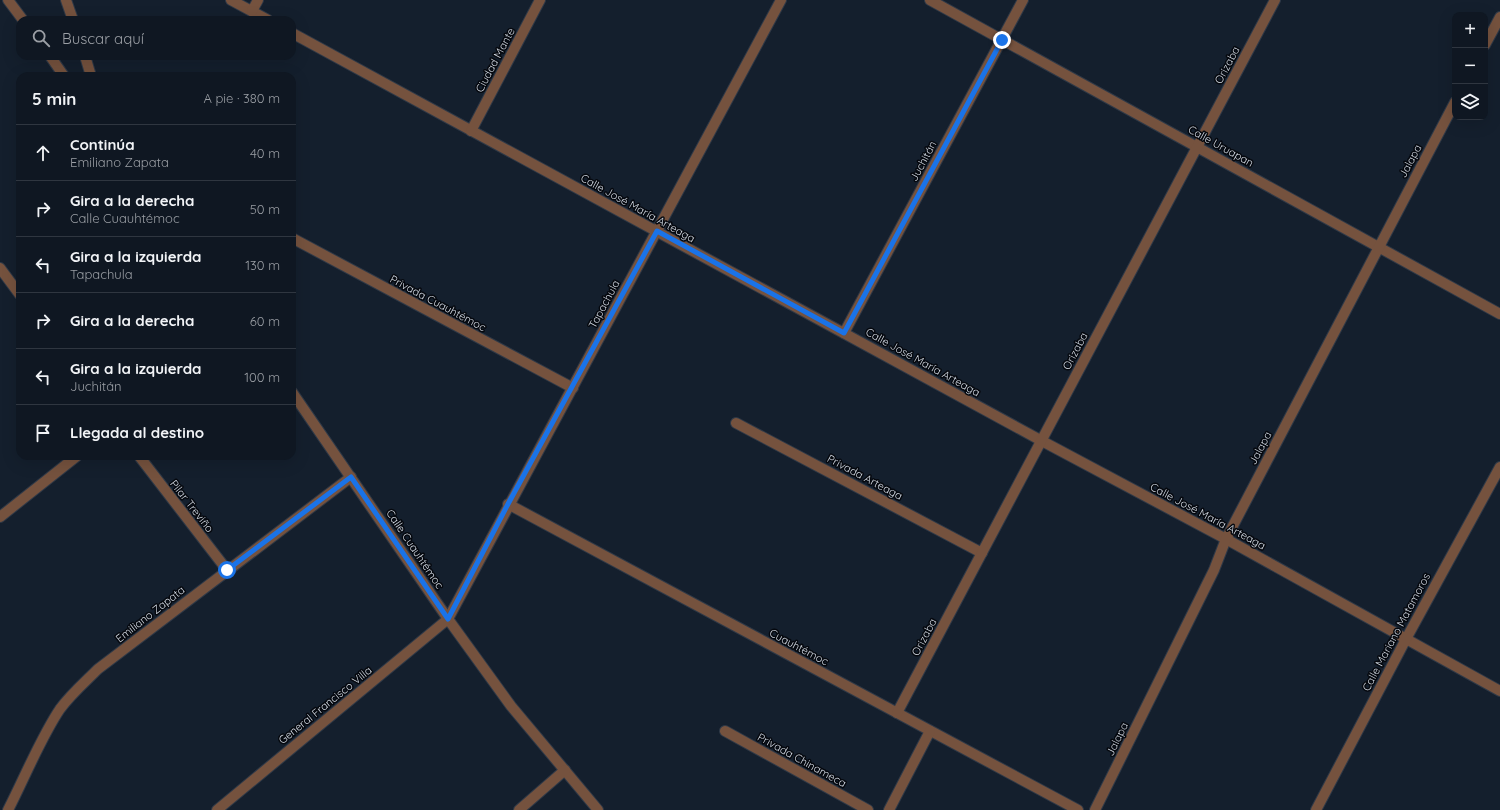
<!DOCTYPE html>
<html lang="es">
<head>
<meta charset="utf-8">
<style>
	body { margin:0; font-family:Quicksand,sans-serif; background:#1d242f; color:#f1f3f6 }
	.controls { position:absolute; right:12px; top:12px; display:grid; overflow:hidden; border-radius:8px; box-shadow:0 4px 16px #0002 }
	.controls button { width:36px; height:36px; display:grid; place-items:center; padding:0; border:0; border-bottom:1px solid #2f3640; background:#0f1722; color:#f1f3f6; font:20px sans-serif }
	.stop { position:absolute; width:12px; height:12px; margin:-9px; border:3px solid #1a73e8; border-radius:50%; background:#fff }
	.stop.end { background:#1a73e8; border-color:#fff; box-shadow:0 1px 4px #0008 }
	.list { margin:0; padding:0; list-style:none }
	h2 { display:flex; justify-content:space-between; align-items:center; height:52px; margin:0; padding:0 16px; font-size:17px }
	h2 small { font-size:13px; font-weight:400; color:#9b9fa5 }
	.list li { display:grid; grid-template-columns:26px 1fr auto; gap:12px; align-items:center; box-sizing:border-box; height:56px; padding:0 16px; border-top:1px solid #2f3640 }
	.list b { display:block; font-size:15px; white-space:nowrap }
	.list p { margin:0; font-size:13px; white-space:nowrap; color:#9b9fa5 }
	.list em { font-size:13px; font-style:normal; color:#9b9fa5 }
	.icon { flex:none; width:22px; height:22px; fill:none; stroke:currentColor; stroke-width:2; stroke-linecap:round; stroke-linejoin:round }
	.map { position:relative; flex:none; width:1500px; height:810px; overflow:hidden }
	.search { position:absolute; background:#0f1722; box-shadow:0 4px 16px #0002; left:16px; top:16px; width:280px; height:44px; display:flex; align-items:center; gap:10px; box-sizing:border-box; padding:0 14px; border-radius:12px; color:#9b9fa5; font-size:15px }
	.panel { position:absolute; background:#0f1722; box-shadow:0 4px 16px #0002; left:16px; top:72px; width:280px; height:388px; border-radius:12px }
	.map>svg:first-child { display:block }
	.lines { fill:none; stroke-linecap:round; stroke-linejoin:round }
	.minor-casing { stroke:#2f3947; stroke-width:12 }
	.minor { stroke:#75523e; stroke-width:10 }
	.route { stroke:#1a73e8; stroke-width:5 }
	.labels { text-anchor:middle; dominant-baseline:central; stroke-width:3; stroke-linejoin:round; paint-order:stroke }
	.street-label { font-size:11px; fill:#d4dbe5; stroke:#05080e }
</style>
</head>
<body>
<div class="map">
<svg width="1500" height="810" viewBox="0 0 1500 810">
	<rect width="100%" height="100%" fill="#141f2d"/>
	<g class="lines">
		<g class="minor-casing">
			<g id="minor">
				<path d="M8 0 23 20"/>
				<path d="M66 0 73 20"/>
				<path d="M231 0 268 20"/>
				<path d="M930 0 1500 314"/>
				<path d="M252 11 258 0"/>
				<path d="M292 33 1042 441 1226 539 1500 691"/>
				<path d="M1485 45 1500 17"/>
				<path d="M50 56 64 76"/>
				<path d="M85 56 91 76"/>
				<path d="M471 131 540 0"/>
				<path d="M292 238 573 388"/>
				<path d="M0 268 20 295"/>
				<path d="M844 333 1023 0"/>
				<path d="M292 392 448 619 511 706 598 810"/>
				<path d="M736 423 982 553"/>
				<path d="M139 456 227 570"/>
				<path d="M508 504 1078 810"/>
				<path d="M0 517 77 456"/>
				<path d="M897 713 1275 0"/>
				<path d="M725 731 868 810"/>
				<path d="M8 810C24 779 41 737 60 709 71 694 85 682 98 669L351 477"/>
				<path d="M217 810 448 619 781 0"/>
				<path d="M519 810 565 770"/>
				<path d="M889 810 930 731"/>
				<path d="M1095 810 1214 570 1226 539 1455 102"/>
				<path d="M1316 810 1406 639 1500 467"/>
			</g>
		</g>
		<use href="#minor" class="minor"/>
	</g>
	<g class="lines">
		<path class="route" d="M227 570 351 477 448 619 508 504 657 231 844 333 1002 40"/>
	</g>
	<g class="labels">
		<g class="street-label">
			<text transform="translate(495 60) rotate(-62)">Ciudad Mante</text>
			<text transform="translate(1227 65) rotate(-62)">Orizaba</text>
			<text transform="translate(1221 146) rotate(29)">Calle Uruapan</text>
			<text transform="translate(923 161) rotate(-62)">Juchitán</text>
			<text transform="translate(1410 161) rotate(-62)">Jalapa</text>
			<text transform="translate(638 208) rotate(29)">Calle José María Arteaga</text>
			<text transform="translate(438 303) rotate(28)">Privada Cuauhtémoc</text>
			<text transform="translate(604 304) rotate(-62)">Tapachula</text>
			<text transform="translate(1075 351) rotate(-62)">Orizaba</text>
			<text transform="translate(923 362) rotate(29)">Calle José María Arteaga</text>
			<text transform="translate(1260 448) rotate(-62)">Jalapa</text>
			<text transform="translate(865 477) rotate(28)">Privada Arteaga</text>
			<text transform="translate(192 506) rotate(52)">Pilar Treviño</text>
			<text transform="translate(1208 516) rotate(28)">Calle José María Arteaga</text>
			<text transform="translate(415 549) rotate(56)">Calle Cuauhtémoc</text>
			<text transform="translate(150 614) rotate(-38)">Emiliano Zapata</text>
			<text transform="translate(1396 632) rotate(-62)">Calle Mariano Matamoros</text>
			<text transform="translate(924 637) rotate(-62)">Orizaba</text>
			<text transform="translate(799 647) rotate(28)">Cuauhtémoc</text>
			<text transform="translate(325 705) rotate(-39)">General Francisco Villa</text>
			<text transform="translate(1117 739) rotate(-64)">Jalapa</text>
			<text transform="translate(802 760) rotate(29)">Privada Chinameca</text>
		</g>
	</g>
</svg>
<div class="controls">
<button>+</button>
<button>−</button>
<button><svg class="icon" aria-label="layers" viewBox="0 0 24 24"><path d="M12 4l9 5-9 5-9-5zM3 14l9 5 9-5"/></svg></button>
</div>
<div class="stop" style="left:227px;top:570px"></div>
<div class="stop end" style="left:1002px;top:40px"></div>
<div class="search"><svg class="icon" aria-label="search" viewBox="0 0 24 24"><circle cx="10" cy="10" r="6"/><path d="M15 15l6 6"/></svg>Buscar aquí</div>
<section class="panel">
<h2>5 min<small>A pie · 380 m</small></h2>
<ul class="list">
<li><svg class="icon" aria-label="ahead" viewBox="0 0 24 24"><path d="M12 20V5M6 11l6-6 6 6"/></svg><div><b>Continúa</b><p>Emiliano Zapata</p></div><em>40 m</em></li>
<li><svg class="icon" aria-label="right" viewBox="0 0 24 24"><path d="M7 20v-9h11M14 6l5 5-5 5"/></svg><div><b>Gira a la derecha</b><p>Calle Cuauhtémoc</p></div><em>50 m</em></li>
<li><svg class="icon" aria-label="left" viewBox="0 0 24 24"><path d="M17 20v-9H6M10 6l-5 5 5 5"/></svg><div><b>Gira a la izquierda</b><p>Tapachula</p></div><em>130 m</em></li>
<li><svg class="icon" aria-label="right" viewBox="0 0 24 24"><path d="M7 20v-9h11M14 6l5 5-5 5"/></svg><div><b>Gira a la derecha</b></div><em>60 m</em></li>
<li><svg class="icon" aria-label="left" viewBox="0 0 24 24"><path d="M17 20v-9H6M10 6l-5 5 5 5"/></svg><div><b>Gira a la izquierda</b><p>Juchitán</p></div><em>100 m</em></li>
<li><svg class="icon" aria-label="arrive" viewBox="0 0 24 24"><path d="M6 21V4h12l-3 4 3 4H6"/></svg><div><b>Llegada al destino</b></div></li>
</ul>
</section>
</div>
</body>
</html>
